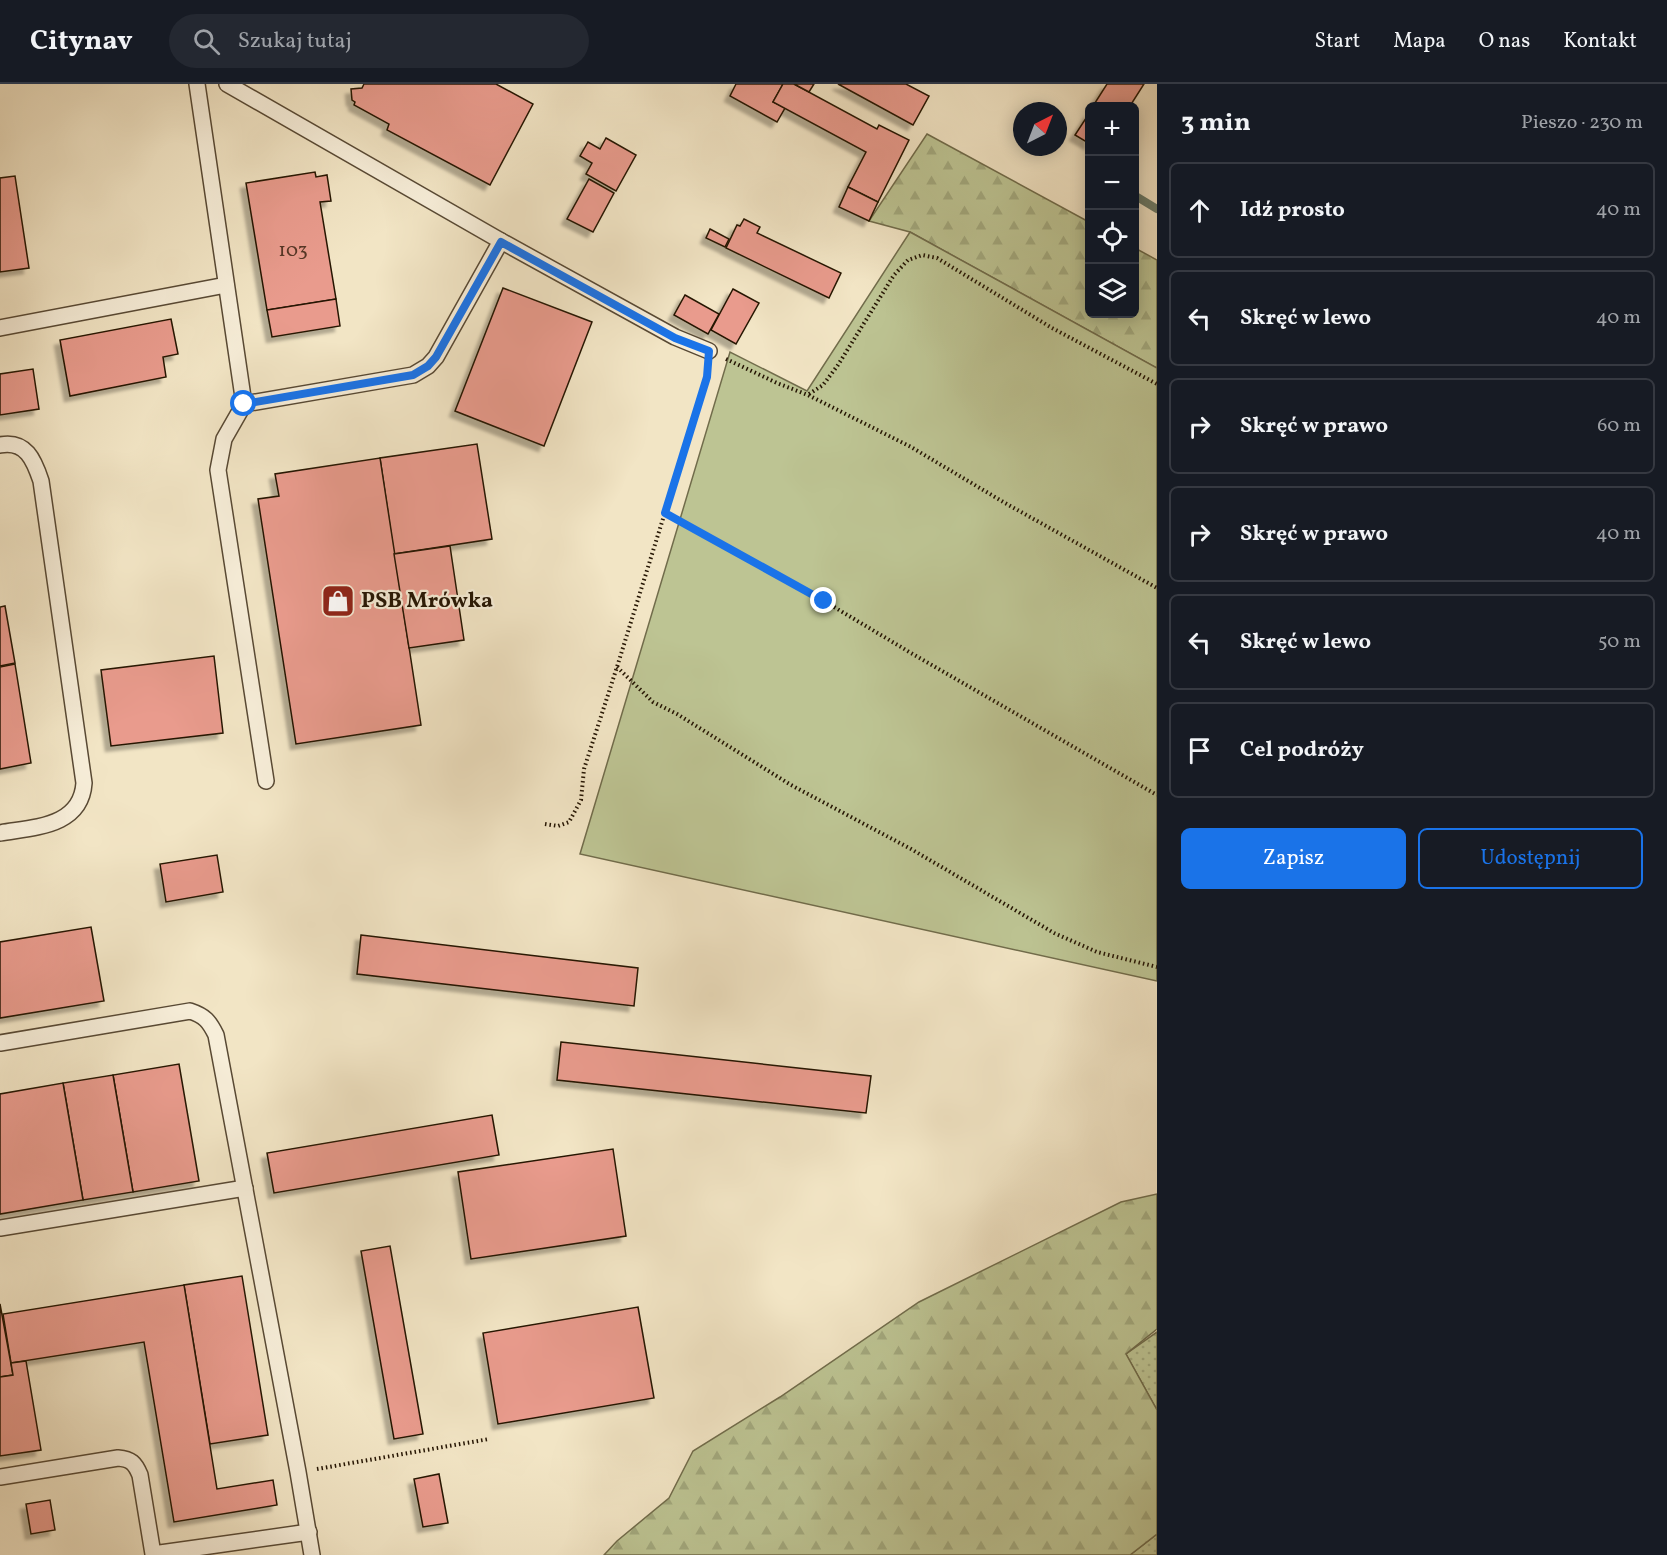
<!DOCTYPE html>
<html lang="pl">
<head>
<meta charset="utf-8">
<style>
	body { margin:0; font-family:Vollkorn,serif; background:#242831; color:#f1f3f6 }
	.controls { position:absolute; right:18px; top:18px; display:grid; overflow:hidden; border-radius:9px; box-shadow:0 3px 15px #0003 }
	.controls button { width:54px; height:54px; display:grid; place-items:center; padding:0; border:0; border-bottom:2px solid #363941; background:#171b24; color:#f1f3f6; font:30px sans-serif }
	.compass { position:absolute; left:1013px; top:18px; width:54px; height:54px; border-radius:50%; background:#171b24; box-shadow:0 3px 15px #0003; rotate:42deg }
	.stop { position:absolute; width:18px; height:18px; margin:-14px; border:4px solid #1a73e8; border-radius:50%; background:#fff }
	.stop.end { background:#1a73e8; border-color:#fff; box-shadow:0 2px 6px #0008 }
	.list { margin:0; padding:0; list-style:none }
	h2 { display:flex; justify-content:space-between; align-items:center; height:78px; margin:0; padding:0 24px; font-size:26px }
	h2 small { font-size:20px; font-weight:400; color:#9ea1a6 }
	.list li { display:grid; grid-template-columns:39px 1fr auto; gap:18px; align-items:center; box-sizing:border-box; height:96px; margin:0 12px 12px; padding:0 12px; border:2px solid #363941; border-radius:9px }
	.list b { display:block; font-size:22px; white-space:nowrap }
	.list em { font-size:20px; font-style:normal; color:#9ea1a6 }
	.actions { display:flex; gap:12px; padding:18px 24px }
	.actions a { flex:1; padding:14px 0; border:2px solid #1a73e8; border-radius:9px; text-align:center; font-size:21px; color:#1a73e8 }
	.actions .main { background:#1a73e8; color:#fff }
	.icon { flex:none; width:33px; height:33px; fill:none; stroke:currentColor; stroke-width:2; stroke-linecap:round; stroke-linejoin:round }
	.map { position:relative; flex:none; width:1157px; height:1471px; overflow:hidden }
	header { display:flex; align-items:center; gap:36px; box-sizing:border-box; height:84px; padding:0 30px; background:#171b24; border-bottom:2px solid #363941 }
	header strong { font-size:28px }
	nav { display:flex; gap:33px; margin-inline-start:auto; font-size:21px }
	.search { width:420px; height:54px; background:#242831; display:flex; align-items:center; gap:15px; box-sizing:border-box; padding:0 21px; border-radius:33px; color:#9ea1a6; font-size:22px }
	main { display:flex }
	aside { flex:1; background:#171b24 }
	.map>svg:first-child { display:block }
	.grass { fill:url(#grass-dots); stroke:#716c4b; stroke-width:1.5 }
	.forest { fill:url(#forest-firs); stroke:#716c4b; stroke-width:1.5 }
	.green { fill:#bdc493; stroke:#716c4b; stroke-width:1.5 }
	.lines { fill:none; stroke-linecap:round; stroke-linejoin:round }
	.stream { stroke:#6c7c6a; stroke-width:8 }
	.building { fill:#e99b8d; stroke:#251503; stroke-width:1.5; filter:url(#shadow) }
	.service-casing { stroke:#584934; stroke-width:18 }
	.path { stroke:#251503; stroke-width:4; stroke-dasharray:1.5 3; stroke-linecap:butt }
	.service { stroke:#f7eed9; stroke-width:15 }
	.route { stroke:#1a73e8; stroke-width:8 }
	.labels { text-anchor:middle; dominant-baseline:central; stroke-width:4.5; stroke-linejoin:round; paint-order:stroke }
	.number-label { font-size:20px; fill:#563626 }
	.poi-label { font-size:22px; font-weight:bold; fill:#251503; stroke:#f7eed9; text-anchor:start }
</style>
</head>
<body>
<header>
<strong>Citynav</strong>
<div class="search"><svg class="icon" aria-label="search" viewBox="0 0 24 24"><circle cx="10" cy="10" r="6"/><path d="M15 15l6 6"/></svg>Szukaj tutaj</div>
<nav><a>Start</a><a>Mapa</a><a>O nas</a><a>Kontakt</a></nav>
</header>
<main>
<div class="map">
<svg width="1157" height="1471" viewBox="0 0 1157 1471">
	<defs>
		<pattern id="grass-dots" width="8" height="8" patternUnits="userSpaceOnUse" patternTransform="scale(1.5)"><rect width="8" height="8" fill="#bdc493"/><path d="M2 2h.1M6 6h.1" fill="none" stroke="#a2a87d" stroke-width="1.8" stroke-linecap="round"/></pattern>
		<pattern id="forest-firs" width="22" height="20" patternUnits="userSpaceOnUse" patternTransform="scale(1.5)"><rect width="22" height="20" fill="#bdc493"/><path d="M5 1l3.5 6h-7zM16 11l3.5 6h-7z" fill="#a2a87d"/></pattern>
		<filter id="shadow"><feDropShadow dx="-5.5" dy="5.5" stdDeviation="1.5" flood-color="#0004"/></filter>
	</defs>
	<rect width="100%" height="100%" fill="#f2e5c5"/>
	<filter id="stains"><feTurbulence type="fractalNoise" baseFrequency=".00333" numOctaves="4"/><feColorMatrix values="0 0 0 0 .2 0 0 0 0 .09 0 0 0 0 .02 0 0 0 .5 -.17"/></filter>
	<radialGradient id="worn" r=".72"><stop offset=".6" stop-color="#630" stop-opacity="0"/><stop offset="1" stop-color="#630" stop-opacity=".3"/></radialGradient>
	<g class="grass">
		<path d="M1157 1248V1326L1126 1270Z"/>
		<path d="M1157 1450V1471H1130Z"/>
	</g>
	<g class="forest">
		<path d="M927 50 1089 138 1090 230H1134L1135 164 1157 176V284L910 148 869 137Z"/>
		<path d="M1157 1110V1245L1126 1270 1157 1326V1450L1130 1471H604L617 1457 669 1414 693 1367 780 1313 919 1218 1121 1118Z"/>
	</g>
	<path class="green" d="M910 148 1157 284V897L580 770 730 268 807 307Z"/>
	<g class="lines">
		<path class="stream" d="M1134 111 1157 125"/>
	</g>
	<g class="building">
		<path d="M364 0H496L533 20 490 101 387 46 389 40 354 21 355 18 352 16 351 5 362 4Z"/>
		<path d="M736 0H783L773 18 785 24 777 38 730 12Z"/>
		<path d="M783 0H794L877 45 879 41 909 56 878 118 848 103 866 68 773 18Z"/>
		<path d="M794 0H814L809 8Z"/>
		<path d="M838 0H906L929 12 913 41Z"/>
		<path d="M1107 0H1144L1130 22H1093Z"/>
		<path d="M1090 28V60L1075 51Z"/>
		<path d="M606 54 636 71 616 107 586 90 592 79 580 72 588 58 600 65Z"/>
		<path d="M315 88 316 93 327 91 331 117 320 118 336 215 267 226 246 99Z"/>
		<path d="M15 92 29 184 0 188V94Z"/>
		<path d="M589 95 614 109 593 148 567 135Z"/>
		<path d="M848 103 878 118 869 137 839 123Z"/>
		<path d="M744 135 760 143 757 149 841 189 829 214 726 164 737 141 740 142Z"/>
		<path d="M710 145 729 155 725 163 706 154Z"/>
		<path d="M503 204 592 238 544 362 455 327Z"/>
		<path d="M733 205 759 219 736 260 711 246Z"/>
		<path d="M685 211 719 230 708 250 674 231Z"/>
		<path d="M336 215 340 242 272 253 267 226Z"/>
		<path d="M171 235 178 270 163 273 166 293 70 312 60 256Z"/>
		<path d="M33 285 39 325 0 331V290Z"/>
		<path d="M477 360 492 455 394 470 380 374Z"/>
		<path d="M380 374 421 641 296 660 258 415 279 412 275 390Z"/>
		<path d="M450 462 464 556 409 564 394 470Z"/>
		<path d="M5 522 15 579 0 582V523Z"/>
		<path d="M214 572 223 649 111 662 101 586Z"/>
		<path d="M15 580 31 679 0 685V583Z"/>
		<path d="M217 771 223 808 166 818 160 780Z"/>
		<path d="M91 843 104 917 0 934V858Z"/>
		<path d="M361 851 638 884 634 922 357 890Z"/>
		<path d="M561 958 871 992 866 1029 557 996Z"/>
		<path d="M179 980 199 1097 133 1108 113 991Z"/>
		<path d="M113 991 133 1108 83 1116 63 999Z"/>
		<path d="M63 999 83 1116 0 1130V1010Z"/>
		<path d="M492 1031 499 1071 274 1109 267 1069Z"/>
		<path d="M613 1065 626 1152 471 1175 458 1088Z"/>
		<path d="M390 1162 423 1350 394 1355 361 1167Z"/>
		<path d="M242 1192 268 1351 210 1360 184 1201Z"/>
		<path d="M184 1201 217 1405 273 1396 277 1421 174 1438 144 1258 11 1279 3 1230Z"/>
		<path d="M0 1220 13 1291 0 1293Z"/>
		<path d="M638 1223 654 1314 498 1340 483 1249Z"/>
		<path d="M26 1277 41 1366 0 1372V1293L13 1291 11 1279Z"/>
		<path d="M439 1390 448 1439 423 1443 414 1395Z"/>
		<path d="M50 1416 55 1446 31 1450 26 1420Z"/>
	</g>
	<g class="lines">
		<g class="service-casing">
			<g id="service">
				<path d="M197 0 244 320 224 355 218 386 266 697"/>
				<path d="M227 0 501 157 675 253 709 267"/>
				<path d="M0 244 226 201"/>
				<path d="M244 320 413 291 428 282 436 273 501 157"/>
				<path d="M0 361C26 356 34 376 41 397L84 699C81 743 34 743 0 749"/>
				<path d="M0 959 190 927C205 932 209 937 216 951L298 1388 312 1471"/>
				<path d="M0 1144 245 1104"/>
				<path d="M0 1393 118 1374C131 1375 135 1379 140 1391L153 1470 309 1448"/>
			</g>
		</g>
		<g class="path">
			<path d="M726 275 777 299 808 311 911 363 1005 419 1157 504"/>
			<path d="M809 310 823 301 838 281 894 191 908 176 922 171 937 174 1052 244 1157 300"/>
			<path d="M665 429 824 517 911 569 1157 711"/>
			<path d="M617 583 653 618 677 630 791 701 911 765 1054 849 1097 868 1157 883"/>
			<path d="M545 740 558 742 569 738 581 716 584 685 617 583 707 293 708 285"/>
			<path d="M317 1385 489 1355"/>
		</g>
		<use href="#service" class="service"/>
	</g>
	<g class="lines">
		<path class="route" d="M244 320 413 291 428 282 436 273 501 158 675 254 709 267 707 293 665 429 824 517"/>
	</g>
	<defs>
		<g id="shop-square" transform="scale(1.725)"><rect x="-9" y="-9" width="18" height="18" rx="4" fill="#8f2418" stroke="#f7eed9"/><path d="M-5-2.5h2.3a2.7 3.5 0 0 1 5.4 0H5L5.5 6h-11ZM-1.5-2.5h3a1.5 2.3 0 0 0-3 0Z" fill="#fff"/></g>
	</defs>
	<g fill-rule="evenodd">
		<use href="#shop-square" x="338" y="517"/>
	</g>
	<g class="labels">
		<g class="number-label">
			<text x="293" y="167">103</text>
		</g>
		<g class="poi-label">
			<text x="361" y="517">PSB Mrówka</text>
		</g>
	</g>
	<rect width="100%" height="100%" filter="url(#stains)"/>
	<rect width="100%" height="100%" fill="url(#worn)"/>
</svg>
<div class="controls">
<button>+</button>
<button>−</button>
<button><svg class="icon" aria-label="locate" viewBox="0 0 24 24"><circle cx="12" cy="12" r="6"/><path d="M12 2v4M12 18v4M2 12h4M18 12h4"/></svg></button>
<button><svg class="icon" aria-label="layers" viewBox="0 0 24 24"><path d="M12 4l9 5-9 5-9-5zM3 14l9 5 9-5"/></svg></button>
</div>
<svg class="compass" viewBox="-18 -18 36 36"><path d="M0-13l5 13h-10z" fill="#e53935"/><path d="M0 13l5-13h-10z" fill="#9ea1a6"/></svg>
<div class="stop" style="left:244px;top:320px"></div>
<div class="stop end" style="left:824px;top:517px"></div>
</div>
<aside>
<h2>3 min<small>Pieszo · 230 m</small></h2>
<ul class="list">
<li><svg class="icon" aria-label="ahead" viewBox="0 0 24 24"><path d="M12 20V5M6 11l6-6 6 6"/></svg><div><b>Idź prosto</b></div><em>40 m</em></li>
<li><svg class="icon" aria-label="left" viewBox="0 0 24 24"><path d="M17 20v-9H6M10 6l-5 5 5 5"/></svg><div><b>Skręć w lewo</b></div><em>40 m</em></li>
<li><svg class="icon" aria-label="right" viewBox="0 0 24 24"><path d="M7 20v-9h11M14 6l5 5-5 5"/></svg><div><b>Skręć w prawo</b></div><em>60 m</em></li>
<li><svg class="icon" aria-label="right" viewBox="0 0 24 24"><path d="M7 20v-9h11M14 6l5 5-5 5"/></svg><div><b>Skręć w prawo</b></div><em>40 m</em></li>
<li><svg class="icon" aria-label="left" viewBox="0 0 24 24"><path d="M17 20v-9H6M10 6l-5 5 5 5"/></svg><div><b>Skręć w lewo</b></div><em>50 m</em></li>
<li><svg class="icon" aria-label="arrive" viewBox="0 0 24 24"><path d="M6 21V4h12l-3 4 3 4H6"/></svg><div><b>Cel podróży</b></div></li>
</ul>
<div class="actions"><a class="main">Zapisz</a><a>Udostępnij</a></div>
</aside>
</main>
</body>
</html>
